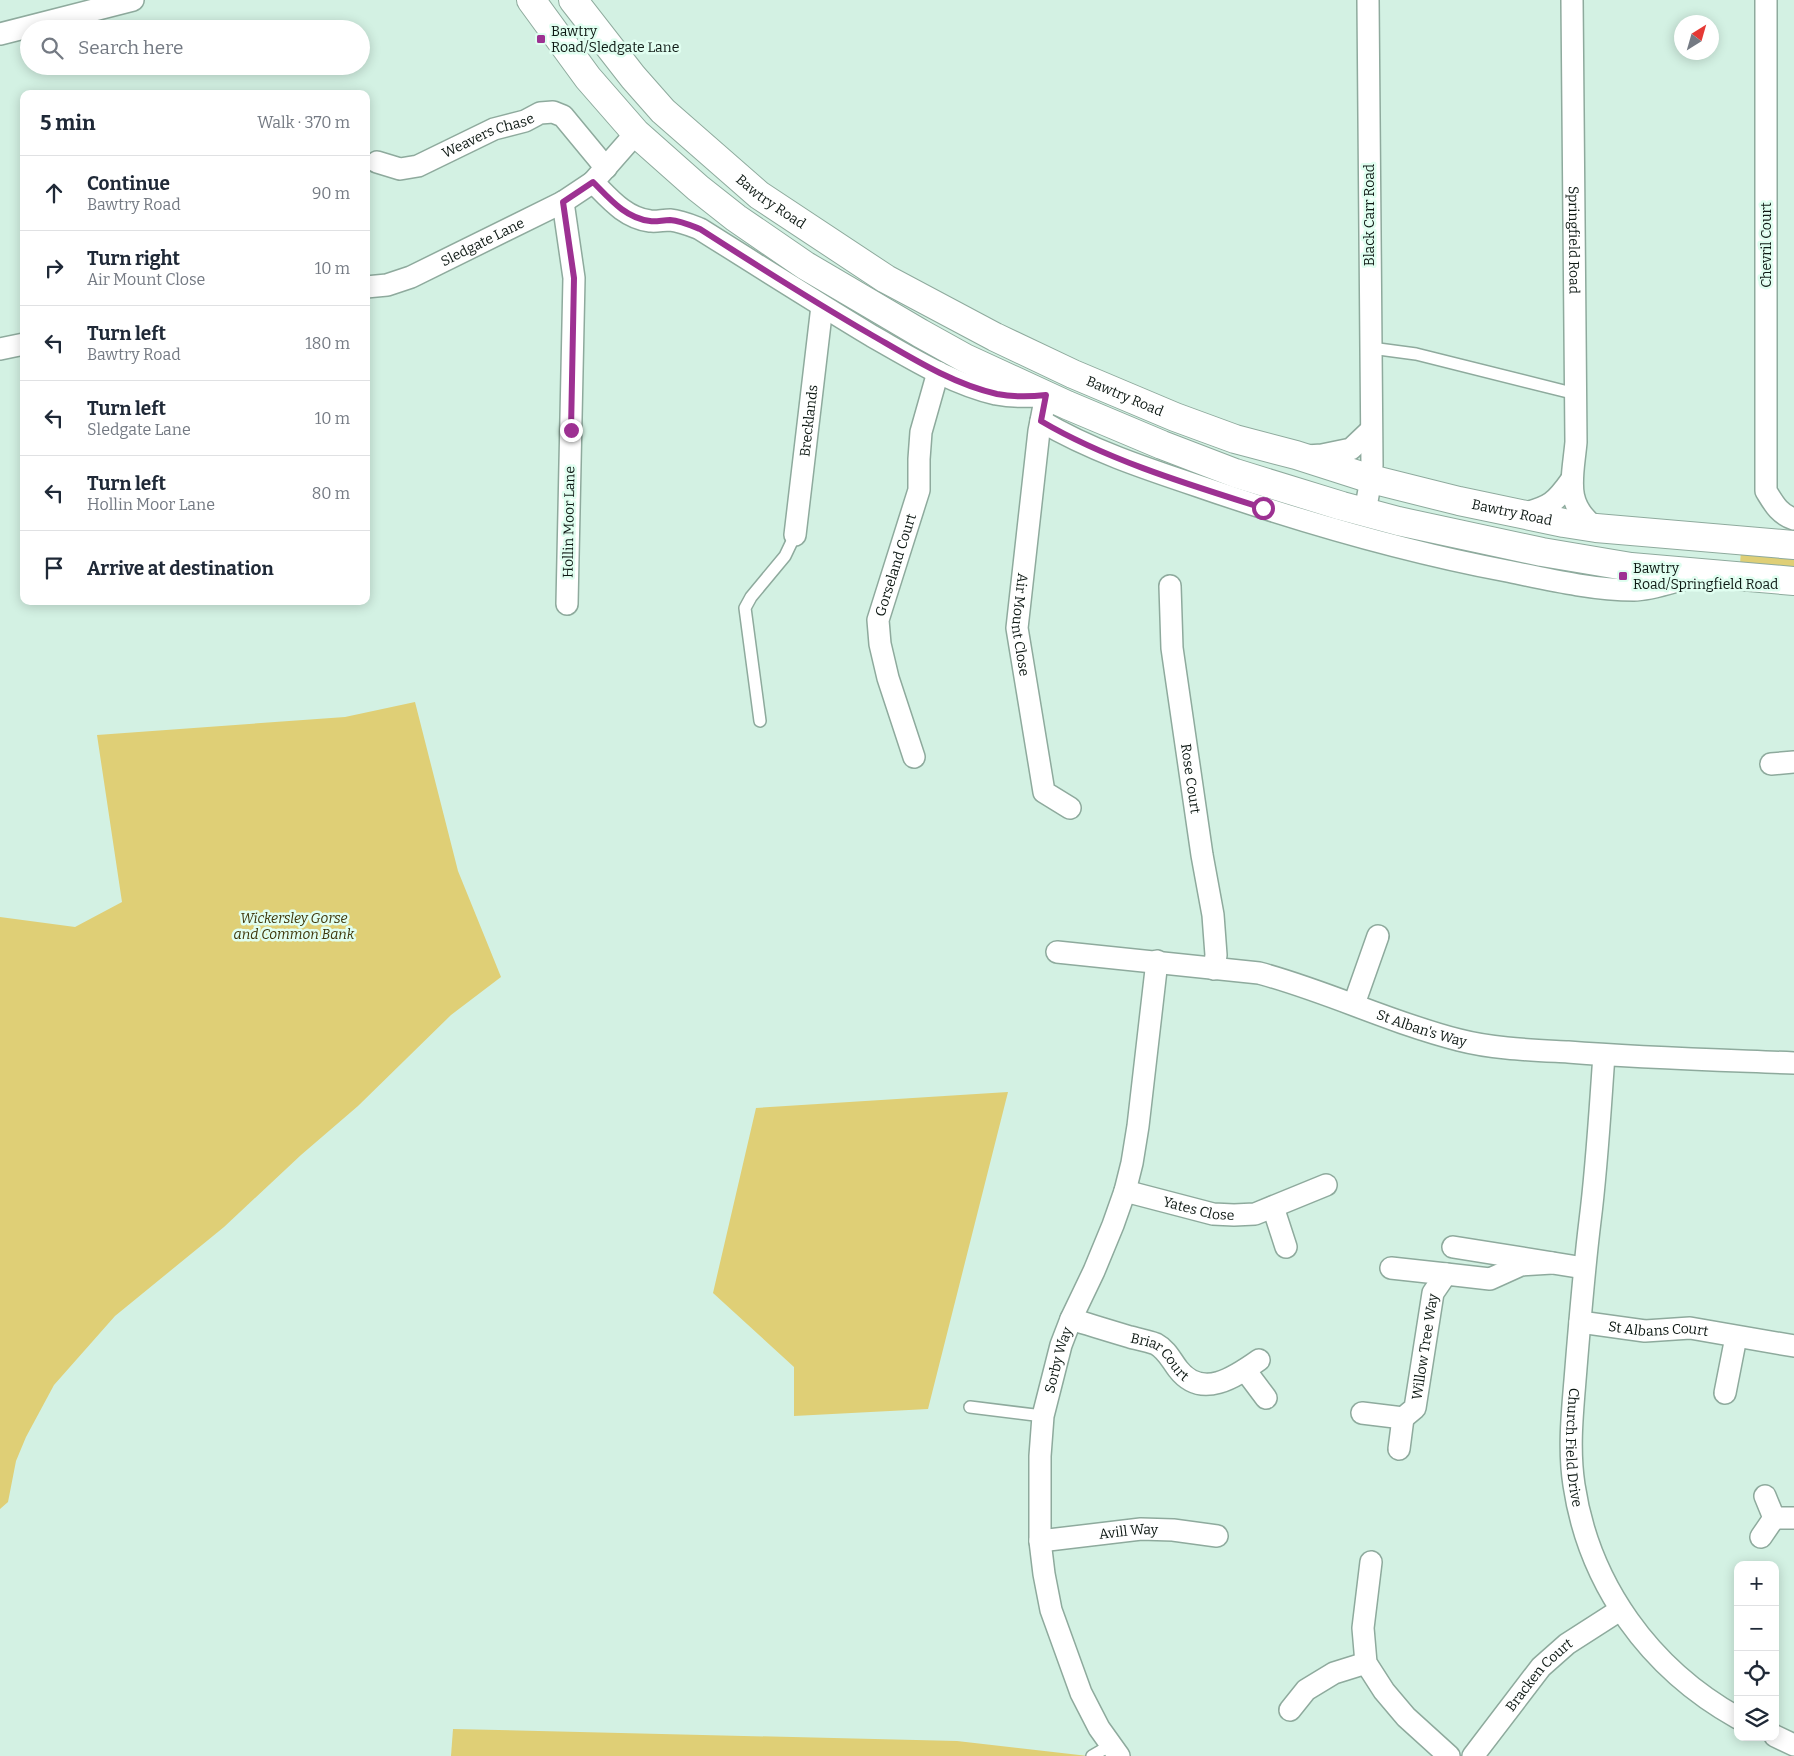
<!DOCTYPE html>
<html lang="en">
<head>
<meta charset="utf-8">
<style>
	body { margin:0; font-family:Bitter,serif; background:#f6f6f7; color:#1f2937 }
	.controls { position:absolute; right:15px; bottom:15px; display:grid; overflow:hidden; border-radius:10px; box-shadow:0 2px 12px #0003 }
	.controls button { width:45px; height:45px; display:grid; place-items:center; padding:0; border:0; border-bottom:1px solid #e0e1e3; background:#fff; color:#1f2937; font:25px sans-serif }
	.compass { position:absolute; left:1674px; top:15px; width:45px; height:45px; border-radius:50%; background:#fff; box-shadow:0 2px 12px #0003; rotate:37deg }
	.stop { position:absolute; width:15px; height:15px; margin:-11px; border:4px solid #9d3192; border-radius:50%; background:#fff }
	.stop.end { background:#9d3192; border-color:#fff; box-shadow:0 1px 5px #0008 }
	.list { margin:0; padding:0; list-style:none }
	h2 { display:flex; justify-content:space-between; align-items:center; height:65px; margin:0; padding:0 20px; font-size:21px }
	h2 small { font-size:16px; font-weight:400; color:#747a83 }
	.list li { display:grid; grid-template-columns:32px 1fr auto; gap:15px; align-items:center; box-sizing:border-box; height:75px; padding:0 20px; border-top:1px solid #e0e1e3 }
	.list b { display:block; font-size:19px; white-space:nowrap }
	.list p { margin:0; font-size:16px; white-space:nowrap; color:#747a83 }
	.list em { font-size:16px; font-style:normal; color:#747a83 }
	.icon { flex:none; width:28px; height:28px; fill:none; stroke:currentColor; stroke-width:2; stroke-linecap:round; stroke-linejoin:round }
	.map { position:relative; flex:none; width:1794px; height:1756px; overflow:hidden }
	.search { position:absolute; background:#fff; box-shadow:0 2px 12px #0003; left:20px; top:20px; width:350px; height:55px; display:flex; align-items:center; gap:12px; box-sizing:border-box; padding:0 18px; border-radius:28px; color:#747a83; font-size:19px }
	.panel { position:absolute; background:#fff; box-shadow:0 2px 12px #0003; left:20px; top:90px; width:350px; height:515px; border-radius:10px }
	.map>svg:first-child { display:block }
	.green { fill:#dfcf76 }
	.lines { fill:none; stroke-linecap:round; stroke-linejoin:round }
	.lane-casing { stroke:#8eaa9d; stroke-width:14 }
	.street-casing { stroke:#8eaa9d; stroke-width:24 }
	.primary-casing { stroke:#8eaa9d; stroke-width:30 }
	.lane { stroke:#fff; stroke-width:11 }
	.street { stroke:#fff; stroke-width:21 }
	.primary { stroke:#fff; stroke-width:28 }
	.route { stroke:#9d3192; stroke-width:6 }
	.poi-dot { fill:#9d3192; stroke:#e0fef0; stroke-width:2 }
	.labels { text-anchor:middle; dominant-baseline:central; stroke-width:5; stroke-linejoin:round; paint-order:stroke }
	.poi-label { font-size:14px; fill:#0d1813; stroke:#e0fef0; text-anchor:start }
	.street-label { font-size:14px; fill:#0d1813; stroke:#e0fef0 }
	.park-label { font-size:14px; font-style:italic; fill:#3d3509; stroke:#e0fef0 }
</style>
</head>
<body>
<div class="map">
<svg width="1794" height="1756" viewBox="0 0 1794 1756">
	<rect width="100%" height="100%" fill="#d3f1e3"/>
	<g class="green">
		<path d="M1741 550 1794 554V569L1740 565Z"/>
		<path d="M415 702 458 871 501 977 451 1015 358 1106 301 1155 224 1227 115 1316 54 1385 26 1437 16 1461 8 1502 0 1509V917L75 927 122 902 97 735 345 717Z"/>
		<path d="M1008 1092 928 1409 794 1416V1367L713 1293 756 1108Z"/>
		<path d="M453 1729 957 1741 1088 1756H451Z"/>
	</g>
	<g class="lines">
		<g class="lane-casing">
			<g id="lane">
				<path d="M1371 348 1416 354 1576 394"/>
				<path d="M760 721 745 608 751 597 785 556 795 535"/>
				<path d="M970 1407 1043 1416"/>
				<path d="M1092 1756 1111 1745"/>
			</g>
		</g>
		<g class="street-casing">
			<g id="street">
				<path id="s1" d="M1572 0 1576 442C1573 477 1563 504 1596 528"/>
				<path d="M1766 0V491C1774 504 1779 514 1794 519"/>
				<path d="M0 34 133 0"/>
				<path id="s2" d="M636 133 593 182C609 198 625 218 650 221 656 222 663 220 670 220 681 221 690 225 700 229 757 265 814 301 872 336 911 358 952 384 996 394 1013 397 1029 397 1046 395L1039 431 1017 628 1044 792 1070 808"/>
				<path id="s3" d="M377 162 400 169 418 166 494 129 525 121 540 113 553 112 563 116 606 168"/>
				<path d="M563 202 574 278 567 604"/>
				<path id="s4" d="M366 287 387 285 411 277 563 202 593 182"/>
				<path d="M0 349 24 344"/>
				<path d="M1041 421C1090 450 1144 468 1198 486 1299 521 1401 551 1507 571 1546 579 1593 590 1634 590 1651 590 1675 581 1692 577"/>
				<path d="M1307 456 1322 455 1351 449 1371 430"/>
				<path d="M1365 512 1371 479 1372 465 1368 0"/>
				<path d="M1522 514C1550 507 1555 503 1572 479"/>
				<path id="s5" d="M795 535 822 306"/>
				<path id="s6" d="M1170 586 1172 648 1202 855 1213 915 1216 955 1214 969"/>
				<path id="s7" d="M914 757 888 678 880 644 878 620 919 490V459L921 432 938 372"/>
				<path d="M1771 764 1794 762"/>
				<path id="s8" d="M1057 952 1259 973C1327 991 1391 1023 1459 1040 1494 1049 1531 1050 1568 1052 1643 1058 1719 1060 1794 1063"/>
				<path d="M1354 1004 1378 936"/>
				<path id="s9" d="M1604 1055C1600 1110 1597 1166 1590 1221 1584 1270 1580 1319 1576 1368 1573 1407 1568 1446 1574 1485 1589 1585 1650 1669 1738 1718"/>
				<path id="s10" d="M1125 1191 1213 1214 1234 1215 1255 1214 1326 1185"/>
				<path d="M1273 1207 1286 1247"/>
				<path d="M1453 1247 1584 1268"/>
				<path d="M1391 1268 1446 1274"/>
				<path id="s11" d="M1071 1319C1090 1325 1110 1331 1130 1337 1138 1339 1148 1341 1156 1344 1167 1350 1171 1360 1178 1369 1202 1400 1235 1377 1259 1360"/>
				<path id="s12" d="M1580 1322 1645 1331 1690 1328 1794 1346"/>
				<path d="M1245 1370 1266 1398"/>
				<path d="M1725 1393 1736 1337"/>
				<path id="s13" d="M1362 1413 1403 1418 1415 1408 1433 1293 1446 1274 1490 1279 1521 1265 1552 1263"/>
				<path d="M1399 1449 1403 1418"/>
				<path d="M1774 1518H1794"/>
				<path d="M1761 1537 1774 1518 1765 1496"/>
				<path id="s14" d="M1040 1541 1141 1529 1173 1530 1217 1536"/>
				<path d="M1371 1562 1363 1628 1366 1663 1384 1691 1406 1717 1449 1756"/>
				<path d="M1290 1710 1306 1690 1334 1673 1366 1663"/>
				<path d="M1775 1736 1794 1745"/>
				<path id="s15" d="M1119 1756 1099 1728 1081 1693 1051 1610 1044 1574 1040 1541V1456L1043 1416 1061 1345 1071 1319 1094 1271 1113 1225 1125 1191 1132 1163 1138 1126 1157 961"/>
				<path id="s16" d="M1473 1756 1541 1667 1567 1644 1620 1610"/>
			</g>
		</g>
		<g class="primary-casing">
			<g id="primary">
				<path d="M531 0 588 78 636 133 698 188 736 218 806 266 920 333 965 358 1067 405 1162 445 1235 473 1342 506 1398 521 1542 552 1631 567 1794 581"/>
				<path id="s17" d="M573 0 633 77 663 111 759 195 886 279 995 337 1073 374 1175 417 1235 439 1296 455 1371 479 1459 501 1564 523 1596 528 1794 545"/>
			</g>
		</g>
		<use href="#lane" class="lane"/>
		<use href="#street" class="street"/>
		<use href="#primary" class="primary"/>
	</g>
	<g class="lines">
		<path class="route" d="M571 430 574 278 563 202 593 182C609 198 625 218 650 221 656 222 663 220 670 220 681 221 690 225 700 229 756 265 813 301 870 334 910 357 952 384 997 394 1013 397 1029 397 1046 395L1041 421C1107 460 1190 485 1263 508"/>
	</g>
	<g class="poi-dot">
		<rect x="536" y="34" width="10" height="10" rx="2.5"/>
		<rect x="1618" y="571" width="10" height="10" rx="2.5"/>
	</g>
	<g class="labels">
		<g class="poi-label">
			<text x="551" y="31">Bawtry<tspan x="551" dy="16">Road/Sledgate Lane</tspan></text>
			<text x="1633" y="568">Bawtry<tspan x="1633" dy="16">Road/Springfield Road</tspan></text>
		</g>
		<g class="street-label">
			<text stroke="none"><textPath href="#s3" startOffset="119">Weavers Chase</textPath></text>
			<text stroke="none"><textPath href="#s17" startOffset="284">Bawtry Road</textPath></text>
			<text transform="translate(1369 215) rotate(-90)">Black Carr Road</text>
			<text stroke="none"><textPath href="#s1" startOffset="240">Springfield Road</textPath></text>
			<text stroke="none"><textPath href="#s4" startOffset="126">Sledgate Lane</textPath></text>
			<text transform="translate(1766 245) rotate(-90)">Chevril Court</text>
			<text stroke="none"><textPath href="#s17" startOffset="689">Bawtry Road</textPath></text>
			<text stroke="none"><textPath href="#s5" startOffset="115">Brecklands</textPath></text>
			<text stroke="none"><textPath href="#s17" startOffset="1094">Bawtry Road</textPath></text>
			<text transform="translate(569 522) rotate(-89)">Hollin Moor Lane</text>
			<text stroke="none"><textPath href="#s7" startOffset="200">Gorseland Court</textPath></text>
			<text stroke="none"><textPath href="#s2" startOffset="809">Air Mount Close</textPath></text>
			<text stroke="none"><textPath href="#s6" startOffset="194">Rose Court</textPath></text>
			<text stroke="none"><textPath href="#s8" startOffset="375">St Alban's Way</textPath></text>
			<text stroke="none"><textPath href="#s10" startOffset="76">Yates Close</textPath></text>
			<text stroke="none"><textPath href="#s12" startOffset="79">St Albans Court</textPath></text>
			<text stroke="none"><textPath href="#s13" startOffset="119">Willow Tree Way</textPath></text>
			<text stroke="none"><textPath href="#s11" startOffset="99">Briar Court</textPath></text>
			<text stroke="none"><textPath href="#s15" startOffset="415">Sorby Way</textPath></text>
			<text stroke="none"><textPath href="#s9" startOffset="394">Church Field Drive</textPath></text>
			<text stroke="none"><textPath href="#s14" startOffset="89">Avill Way</textPath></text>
			<text stroke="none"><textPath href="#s16" startOffset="105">Bracken Court</textPath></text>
		</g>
		<g class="park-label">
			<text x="294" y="918">Wickersley Gorse<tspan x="294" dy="16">and Common Bank</tspan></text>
		</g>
	</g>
</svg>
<div class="controls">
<button>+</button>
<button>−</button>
<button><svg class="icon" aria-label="locate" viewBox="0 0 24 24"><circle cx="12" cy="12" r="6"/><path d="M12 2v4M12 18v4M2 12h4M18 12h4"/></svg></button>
<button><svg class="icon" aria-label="layers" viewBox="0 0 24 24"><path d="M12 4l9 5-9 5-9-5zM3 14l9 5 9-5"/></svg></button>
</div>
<svg class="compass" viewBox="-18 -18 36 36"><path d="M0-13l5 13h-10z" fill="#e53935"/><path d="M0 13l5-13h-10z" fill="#747a83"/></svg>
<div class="stop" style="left:1263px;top:508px"></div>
<div class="stop end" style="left:571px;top:430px"></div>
<div class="search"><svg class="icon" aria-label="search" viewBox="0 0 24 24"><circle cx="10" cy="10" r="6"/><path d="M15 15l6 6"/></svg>Search here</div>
<section class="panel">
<h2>5 min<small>Walk · 370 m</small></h2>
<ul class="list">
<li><svg class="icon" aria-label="ahead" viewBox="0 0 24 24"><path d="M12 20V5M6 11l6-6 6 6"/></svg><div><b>Continue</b><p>Bawtry Road</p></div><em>90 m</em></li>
<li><svg class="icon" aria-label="right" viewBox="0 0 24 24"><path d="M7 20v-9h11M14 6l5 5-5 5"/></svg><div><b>Turn right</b><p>Air Mount Close</p></div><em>10 m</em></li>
<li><svg class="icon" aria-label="left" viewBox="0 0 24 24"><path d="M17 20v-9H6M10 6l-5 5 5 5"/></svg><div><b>Turn left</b><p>Bawtry Road</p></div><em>180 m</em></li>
<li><svg class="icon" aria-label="left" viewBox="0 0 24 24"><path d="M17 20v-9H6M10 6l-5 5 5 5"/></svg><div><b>Turn left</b><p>Sledgate Lane</p></div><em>10 m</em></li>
<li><svg class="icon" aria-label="left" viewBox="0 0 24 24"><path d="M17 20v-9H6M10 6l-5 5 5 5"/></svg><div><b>Turn left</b><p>Hollin Moor Lane</p></div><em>80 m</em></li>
<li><svg class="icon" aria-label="arrive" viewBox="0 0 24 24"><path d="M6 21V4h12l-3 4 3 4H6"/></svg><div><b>Arrive at destination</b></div></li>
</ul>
</section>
</div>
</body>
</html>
